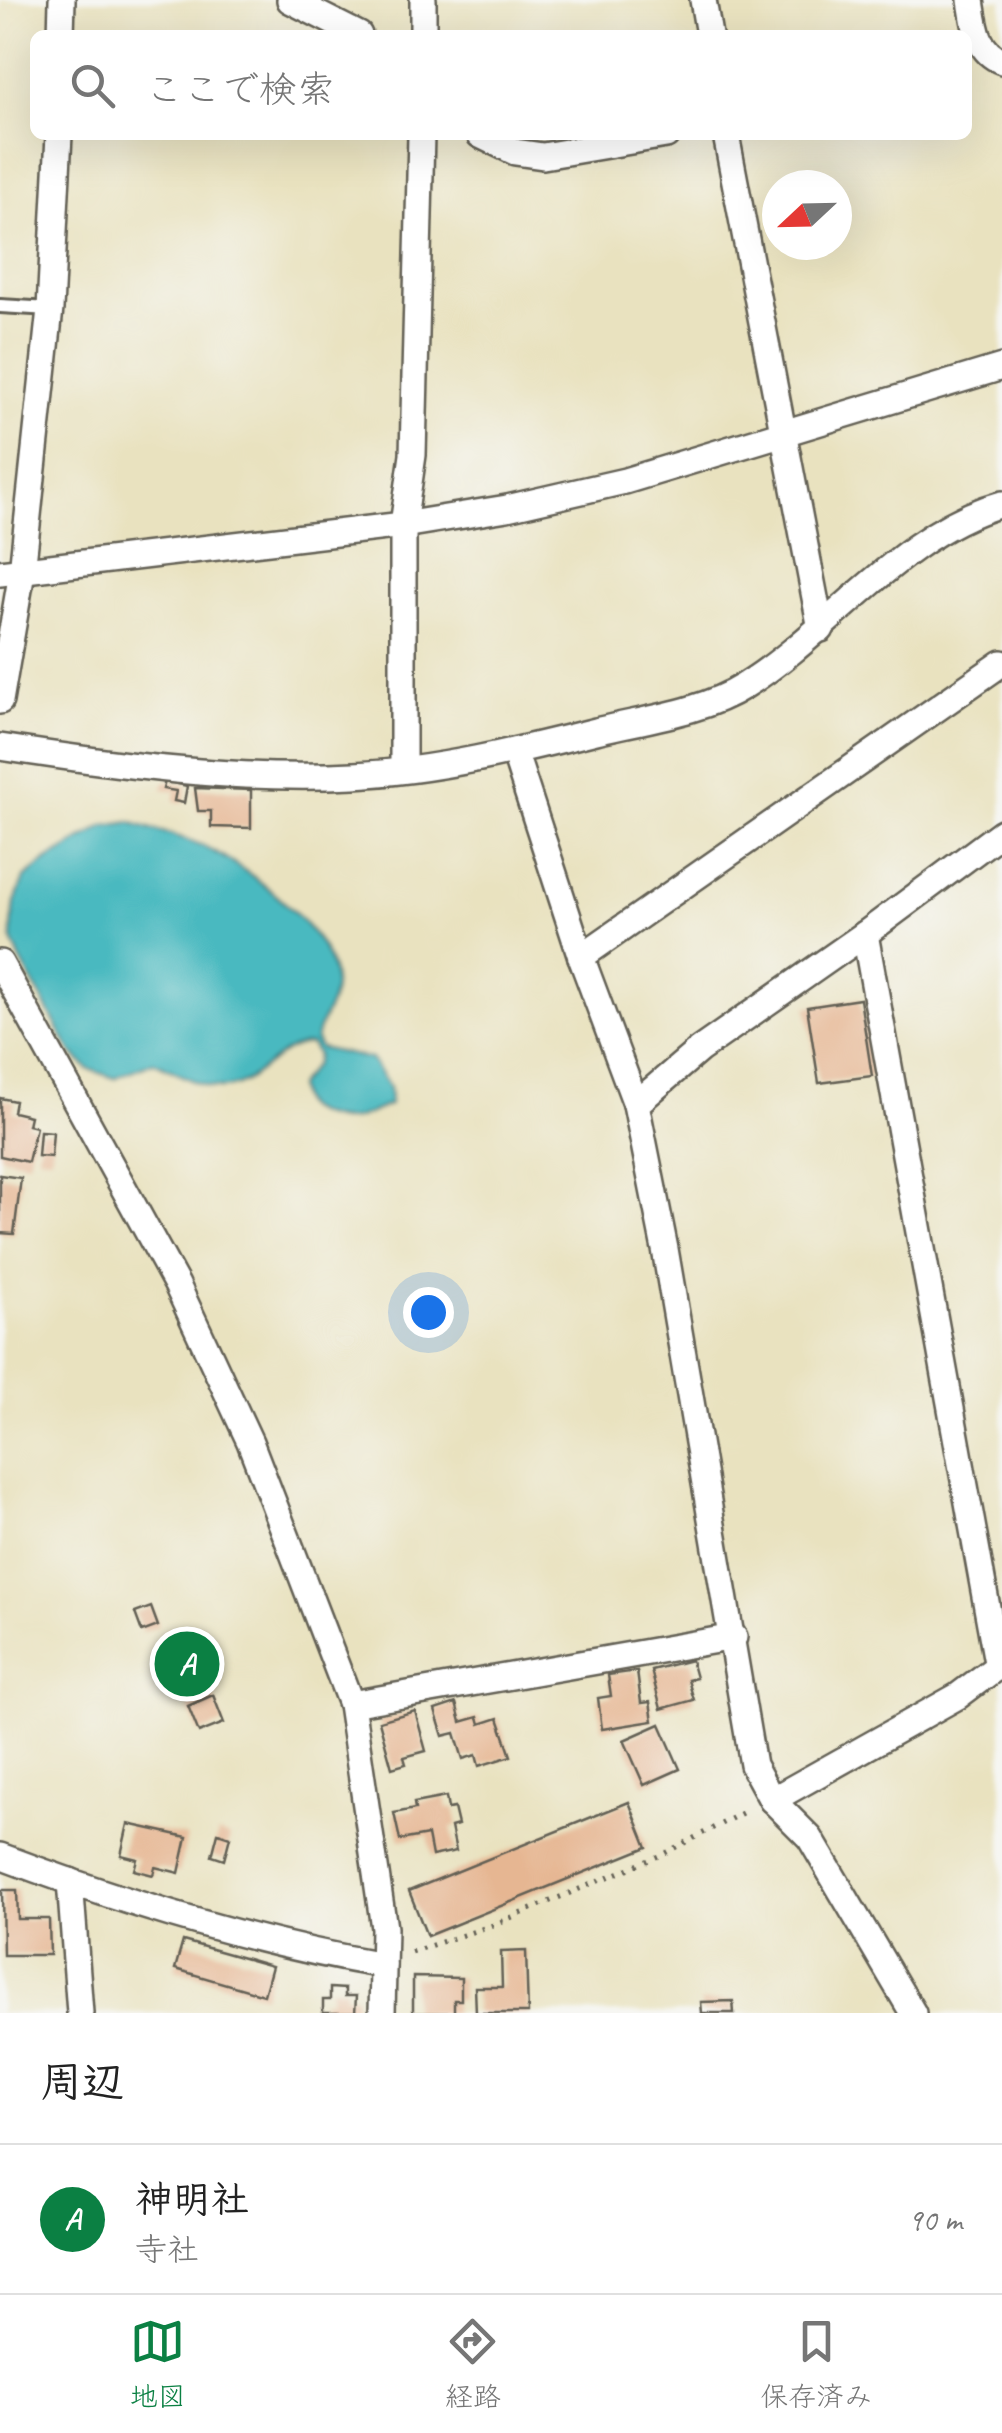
<!DOCTYPE html>
<html lang="ja">
<head>
<meta charset="utf-8">
<style>
	body { margin:0; font-family:Caveat,"Klee One",sans-serif; background:#f6f6f6; color:#222 }
	.compass { position:absolute; left:762px; top:170px; width:90px; height:90px; border-radius:50%; background:#fff; box-shadow:0 10px 40px #0002; rotate:248deg }
	.you { position:absolute; left:428px; top:1312px; width:35px; height:35px; margin:-25px; border:8px solid #fff; border-radius:50%; background:#1a73e8; box-shadow:0 0 0 15px #1a73e833 }
	.badge { display:grid; place-items:center; width:65px; height:65px; border-radius:50%; background:#0b8043; color:#fff; font-size:32px; font-weight:700 }
	.pin { position:absolute; translate:-50% -50%; border:5px solid #fff; box-shadow:0 2px 10px #0006 }
	.list { margin:0; padding:0; list-style:none }
	h2 { display:flex; justify-content:space-between; align-items:center; height:130px; margin:0; padding:0 40px; font-size:42px }
	h2 small { font-size:32px; font-weight:400; color:#767676 }
	.list li { display:grid; grid-template-columns:65px 1fr auto; gap:30px; align-items:center; box-sizing:border-box; height:150px; padding:0 40px; border-top:2px solid #e0e0e0 }
	.list b { display:block; font-size:38px; white-space:nowrap }
	.list p { margin:0; font-size:32px; white-space:nowrap; color:#767676 }
	.list em { font-size:32px; font-style:normal; color:#767676 }
	.icon { flex:none; width:55px; height:55px; fill:none; stroke:currentColor; stroke-width:2; stroke-linecap:round; stroke-linejoin:round }
	.map { position:relative; flex:none; width:1002px; height:2013px; overflow:hidden }
	.search { position:absolute; background:#fff; box-shadow:0 10px 40px #0002; left:30px; right:30px; top:30px; height:110px; display:flex; align-items:center; gap:25px; box-sizing:border-box; padding:0 35px; border-radius:15px; color:#767676; font-size:38px }
	.sheet { height:280px; background:#fff }
	nav { display:flex; justify-content:space-around; align-items:center; box-sizing:border-box; height:140px; border-top:2px solid #e0e0e0; background:#fff; font-size:28px; color:#767676 }
	nav a { display:grid; justify-items:center; gap:5px }
	nav .on { color:#0b8043 }
	.map>svg:first-child { display:block }
	.water { fill:#4ab9c0; stroke:#336a6e; stroke-width:2.5 }
	.building { fill:#e6b692 }
	.lines { fill:none; stroke-linecap:round; stroke-linejoin:round }
	.lane-casing { stroke:#646155; stroke-width:18 }
	.street-casing { stroke:#646155; stroke-width:30 }
	.path { stroke:#646155; stroke-width:5; stroke-dasharray:2.5 8; stroke-linecap:butt }
	.lane { stroke:#fff; stroke-width:12 }
	.street { stroke:#fff; stroke-width:25 }
</style>
</head>
<body>
<div class="map">
<svg width="1002" height="2013" viewBox="0 0 1002 2013">
	<rect width="100%" height="100%" fill="#f6f6f2"/>
	<filter id="ink" filterUnits="userSpaceOnUse"><feTurbulence type="fractalNoise" baseFrequency=".01" numOctaves="2"/><feDisplacementMap in="SourceGraphic" scale="20" xChannelSelector="R" yChannelSelector="G"/><feConvolveMatrix kernelMatrix="1 2 1 2 8 2 1 2 1" color-interpolation-filters="sRGB"/></filter>
	<filter id="wash" filterUnits="userSpaceOnUse"><feTurbulence type="fractalNoise" baseFrequency=".0048" numOctaves="4" result="noise"/><feDisplacementMap in="SourceGraphic" scale="40" xChannelSelector="R" yChannelSelector="G"/><feGaussianBlur stdDeviation="2.25" result="paint"/><feColorMatrix in="noise" values="0 0 0 0 0 0 0 0 0 0 0 0 0 0 0 0 0 1.4 0 .05"/><feComposite in="paint" operator="in"/></filter>
	<g filter="url(#wash)">
		<rect width="100%" height="100%" fill="#e9e2bf"/>
		<path class="water" d="M130 822C155 831 180 835 203 846 247 867 331 929 334 982 335 1005 319 1019 316 1040L320 1048 371 1059 389 1087 390 1104C360 1117 352 1126 320 1115 302 1109 300 1104 297 1086L315 1064 317 1055 311 1044C276 1043 255 1090 220 1088 198 1087 174 1070 153 1062L114 1078 88 1069 71 1052 21 961 12 940V926L15 902 24 878 49 859 104 826Z"/>
		<g id="blocks">
			<g class="building">
				<path d="M165 781 187 786 184 803 174 801 176 791 163 789Z"/>
				<path d="M195 788 251 790V828L211 827V811H198Z"/>
				<path d="M860 999 872 1076 819 1083 807 1007Z"/>
				<path d="M0 1098 15 1101 13 1112 30 1116 28 1125 36 1127 28 1162 0 1156Z"/>
				<path d="M40 1131 53 1132 51 1157 38 1156Z"/>
				<path d="M0 1175 21 1178 14 1234 0 1233Z"/>
				<path d="M151 1607 158 1626 142 1632 135 1613Z"/>
				<path d="M192 1633 195 1643 203 1639 215 1670 205 1673 210 1686 185 1695 180 1682 169 1686 159 1658 173 1653 168 1642Z"/>
				<path d="M691 1660 696 1678 688 1680 694 1700 661 1709 651 1670Z"/>
				<path d="M637 1671 641 1703 650 1702 653 1721 602 1729 598 1698 611 1696 608 1675Z"/>
				<path d="M213 1695 224 1723 199 1733 188 1706Z"/>
				<path d="M456 1703 461 1722 478 1717 480 1724 498 1718 511 1756 479 1766 476 1755 463 1759 455 1733 443 1736 435 1710Z"/>
				<path d="M415 1711 426 1751 404 1757 406 1764 392 1768 379 1721Z"/>
				<path d="M660 1724 680 1769 644 1785 624 1740Z"/>
				<path d="M446 1797 448 1809 454 1808 458 1825 451 1827 456 1851 432 1856 428 1835 400 1840 394 1813 415 1809 414 1803Z"/>
				<path d="M629 1802 647 1847 427 1936 409 1891Z"/>
				<path d="M128 1824 187 1837 179 1873 155 1867 153 1875 134 1870 137 1859 121 1855Z"/>
				<path d="M218 1833 230 1837 224 1860 212 1856Z"/>
				<path d="M2 1890H17L18 1919H49L50 1955H3Z"/>
				<path d="M183 1941 272 1966 264 1995 175 1969Z"/>
				<path d="M526 1951 528 2013H476L475 1987H502L501 1952Z"/>
				<path d="M413 1977 461 1978V2000H454V2013H413Z"/>
				<path d="M330 1988 345 1989V1996H356L355 2013H323V2000H330Z"/>
				<path d="M733 2001 734 2013H702L701 2002Z"/>
			</g>
		</g>
	</g>
	<g filter="url(#ink)">
		<use href="#blocks" fill-opacity="0" stroke="#646155" stroke-width="2.5"/>
		<g class="lines">
			<g class="lane-casing">
				<path id="lane" d="M0 306 50 309"/>
			</g>
			<g class="street-casing">
				<g id="street">
					<path d="M290 0 359 35"/>
					<path d="M703 0 709 35"/>
					<path d="M971 0C975 25 976 51 1002 61"/>
					<path d="M61 35 62 0"/>
					<path d="M423 35V0"/>
					<path d="M480 135 515 152 543 156 666 135"/>
					<path d="M726 135 821 629"/>
					<path d="M0 573 403 525 507 508 625 481 1002 367"/>
					<path d="M0 701 22 572 50 309 59 135"/>
					<path d="M0 747C116 765 236 781 354 775 437 771 520 750 600 730 646 719 703 712 744 686 830 633 902 531 1002 504"/>
					<path d="M514 751 581 957 636 1104"/>
					<path d="M403 770V525L413 455 421 135"/>
					<path d="M1002 832 865 934 699 1050 636 1104 665 1249 753 1765 772 1800 958 1696 1002 1663"/>
					<path d="M865 934 998 1668"/>
					<path d="M581 957 1002 663"/>
					<path d="M0 963 177 1285 250 1442 351 1704 384 1928 382 2013"/>
					<path d="M351 1704 734 1637"/>
					<path d="M772 1800 810 1838 913 2013"/>
					<path d="M0 1856C122 1902 255 1943 383 1965"/>
					<path d="M70 1881 80 2013"/>
				</g>
			</g>
			<path class="path" d="M411 1952 493 1925 661 1855 746 1811"/>
			<use href="#lane" class="lane"/>
			<use href="#street" class="street"/>
		</g>
	</g>
</svg>
<svg class="compass" viewBox="-18 -18 36 36"><path d="M0-13l5 13h-10z" fill="#e53935"/><path d="M0 13l5-13h-10z" fill="#767676"/></svg>
<div class="you"></div>
<div class="pin badge" style="left:187px;top:1664px">A</div>
<div class="search"><svg class="icon" aria-label="search" viewBox="0 0 24 24"><circle cx="10" cy="10" r="6"/><path d="M15 15l6 6"/></svg>ここで検索</div>
</div>
<section class="sheet">
<h2>周辺<small></small></h2>
<ul class="list">
<li><span class="badge">A</span><div><b>神明社</b><p>寺社</p></div><em>90 m</em></li>
</ul>
</section>
<nav>
<a class="on"><svg class="icon" aria-label="map" viewBox="0 0 24 24"><path d="M3 6l6-2 6 2 6-2v14l-6 2-6-2-6 2zM9 4v14M15 6v14"/></svg>地図</a>
<a><svg class="icon" aria-label="directions" viewBox="0 0 24 24"><path d="M12 3l9 9-9 9-9-9zM9 14v-3h6M13 9l2 2-2 2"/></svg>経路</a>
<a><svg class="icon" aria-label="saved" viewBox="0 0 24 24"><path d="M7 4h10v16l-5-4-5 4z"/></svg>保存済み</a>
</nav>
</body>
</html>
